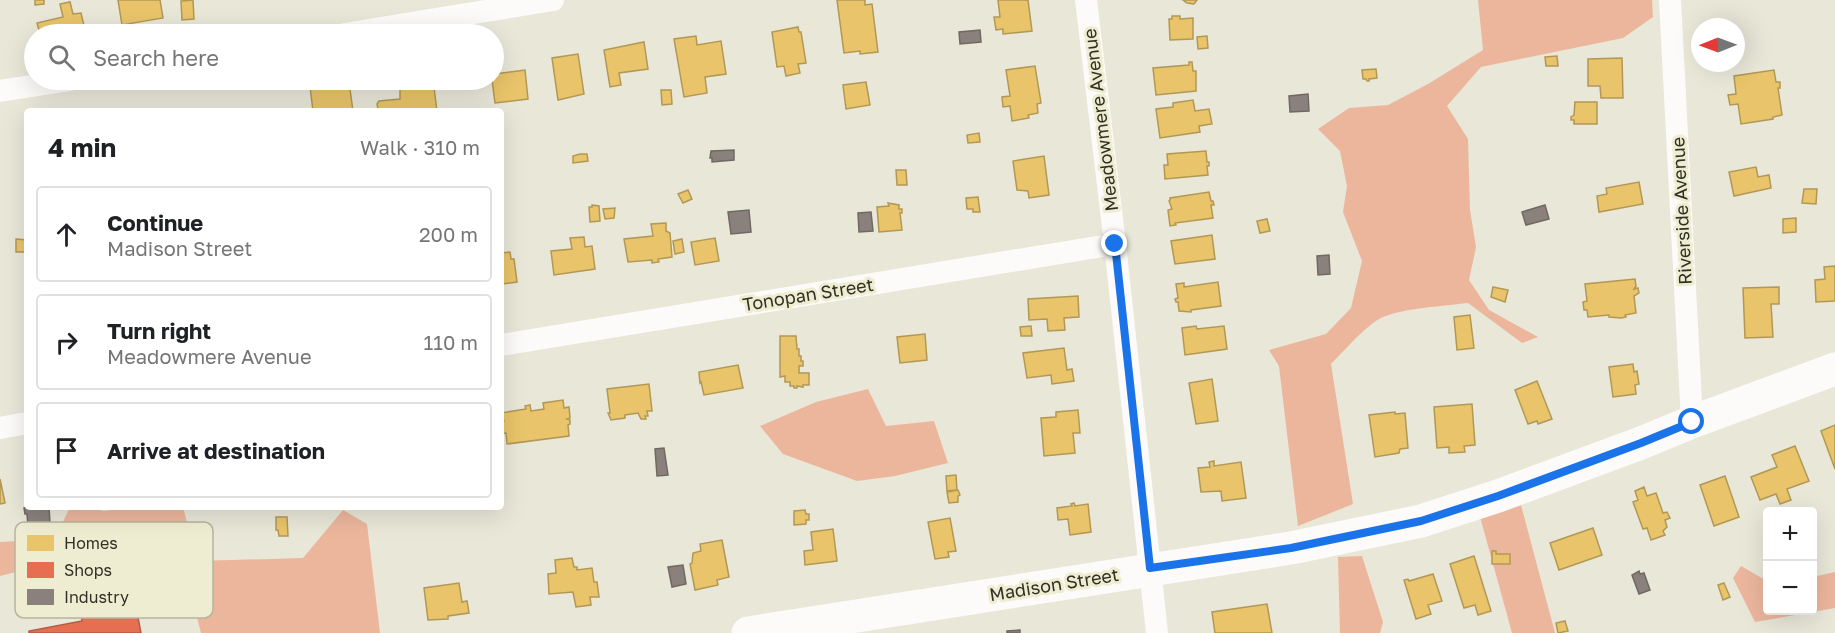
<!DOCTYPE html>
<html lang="en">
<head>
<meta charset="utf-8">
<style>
	body { margin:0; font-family:"Golos Text",sans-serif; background:#f2f2f2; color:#202124 }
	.controls { position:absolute; right:18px; bottom:18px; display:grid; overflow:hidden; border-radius:6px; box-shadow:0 6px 24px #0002 }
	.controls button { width:54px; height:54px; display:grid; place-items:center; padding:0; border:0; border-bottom:2px solid #e0e0e0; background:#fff; color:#202124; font:30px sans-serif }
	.compass { position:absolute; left:1691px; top:18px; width:54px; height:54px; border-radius:50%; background:#fff; box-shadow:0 6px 24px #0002; rotate:269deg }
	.stop { position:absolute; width:18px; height:18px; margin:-14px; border:4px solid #1a73e8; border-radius:50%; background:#fff }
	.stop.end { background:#1a73e8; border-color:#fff; box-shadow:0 2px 6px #0008 }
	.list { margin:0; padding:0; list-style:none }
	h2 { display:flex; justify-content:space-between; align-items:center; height:78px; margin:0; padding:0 24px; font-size:26px }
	h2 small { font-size:20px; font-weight:400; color:#757577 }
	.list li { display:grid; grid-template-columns:39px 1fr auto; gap:18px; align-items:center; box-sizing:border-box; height:96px; margin:0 12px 12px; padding:0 12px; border:2px solid #e0e0e0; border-radius:6px }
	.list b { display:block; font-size:22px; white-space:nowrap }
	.list p { margin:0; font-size:20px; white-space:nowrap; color:#757577 }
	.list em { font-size:20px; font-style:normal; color:#757577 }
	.icon { flex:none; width:33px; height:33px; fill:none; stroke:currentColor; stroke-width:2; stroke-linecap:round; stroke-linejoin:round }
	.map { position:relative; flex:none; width:1835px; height:633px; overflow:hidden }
	.search { position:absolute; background:#fff; box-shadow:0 6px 24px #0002; left:24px; top:24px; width:480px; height:66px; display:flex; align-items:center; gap:15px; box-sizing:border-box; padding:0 21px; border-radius:33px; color:#757577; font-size:22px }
	.panel { position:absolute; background:#fff; box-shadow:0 6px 24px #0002; left:24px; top:108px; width:480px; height:402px; border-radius:6px }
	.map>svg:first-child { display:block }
	.forest { fill:#ecb69d }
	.homes { fill:#e9c46a; stroke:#b29855; stroke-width:1.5 }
	.shops { fill:#e76f51; stroke:#b05c44; stroke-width:1.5 }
	.industry { fill:#8a817c; stroke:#6f6962; stroke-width:1.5 }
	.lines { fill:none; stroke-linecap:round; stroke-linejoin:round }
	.street { stroke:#fcfbf9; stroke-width:22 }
	.secondary { stroke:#fcfbf9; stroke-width:33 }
	.route { stroke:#1a73e8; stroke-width:8 }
	.labels { text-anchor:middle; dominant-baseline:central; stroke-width:6; stroke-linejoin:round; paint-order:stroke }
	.street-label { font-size:18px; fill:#313025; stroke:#efedd1 }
	.key { fill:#efedd1; stroke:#b6b49d; stroke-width:1.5 }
	.key-label { font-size:16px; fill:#313025 }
</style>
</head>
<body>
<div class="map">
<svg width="1835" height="633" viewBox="0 0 1835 633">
	<rect width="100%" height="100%" fill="#e8e7d8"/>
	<g class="forest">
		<path d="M1478 0H1652L1653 17 1623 38 1481 67 1447 106 1468 139 1470 210 1476 247 1469 280 1489 310 1538 337 1522 343 1468 303C1444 306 1405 308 1383 317 1368 323 1343 352 1331 364L1353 504 1298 526 1279 366 1269 350 1326 334 1351 308 1362 261 1343 212 1347 186 1340 151 1318 129 1349 108 1388 105 1428 84 1483 50Z"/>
		<path d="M868 389 886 426 934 421 948 463 895 476 857 481 783 454 760 426 816 402Z"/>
		<path d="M1521 505 1555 633H1512L1479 513Z"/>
		<path d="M70 507H87L104 511 136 507H183L197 561 303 558 343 510 367 524 380 633H201L183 562 154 541 86 554 0 576V542L55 539Z"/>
		<path d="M1362 556 1383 622 1380 633H1340L1338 557Z"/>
		<path d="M1741 566 1767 581 1768 610H1812L1813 577 1835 572V608L1755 622 1733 578Z"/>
	</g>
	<g class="homes">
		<path d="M35 0H44V4L35 5Z"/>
		<path d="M118 0H160L163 18 122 25Z"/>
		<path d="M193 0 194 19 182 20 181 1Z"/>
		<path d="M837 0H865V5L872 4 878 52 860 54V51L844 53Z"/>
		<path d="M998 0H1028L1032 31 1003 34V29L996 30 994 17H1000Z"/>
		<path d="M1183 0H1197L1194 4 1187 3Z"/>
		<path d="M70 2 73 14 81 13 86 34H40L37 23 63 17 60 4Z"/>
		<path d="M1172 16H1180V19L1193 18V39L1170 40 1169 19H1172Z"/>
		<path d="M798 27 799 32H801L806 63 798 64 800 73 786 76 784 66 777 67 772 32Z"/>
		<path d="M696 36 697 45 721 41 726 74 705 77 707 93 684 97 674 39Z"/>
		<path d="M1207 36 1208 48 1198 49 1197 37Z"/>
		<path d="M644 42 648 69 619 73 621 85 610 87 604 50Z"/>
		<path d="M578 54 584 94 558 100 552 58Z"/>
		<path d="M1557 56 1558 66H1546L1545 57Z"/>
		<path d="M1622 58 1623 98H1601L1600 86H1588V59Z"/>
		<path d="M1189 62H1192L1193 71H1196V91L1156 95 1153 68 1189 65Z"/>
		<path d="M1035 66 1041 103 1037 104 1038 113 1028 115 1029 118 1012 121 1010 106 1003 107 1002 97 1010 96 1006 70Z"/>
		<path d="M1376 69 1377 78 1369 79V81H1367L1366 79H1363L1362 70Z"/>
		<path d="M525 70 528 99 495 103 492 80 494 74Z"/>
		<path d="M1774 70 1776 82H1780V88H1778L1782 115 1773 117V119L1741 124 1738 104 1730 105 1728 95 1736 94 1734 76Z"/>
		<path d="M401 80 403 81 433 80 437 111 378 109 377 104 379 101 400 99V86L398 84Z"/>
		<path d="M349 82 353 111H313L310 87Z"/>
		<path d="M866 82 870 105 846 109 843 85Z"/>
		<path d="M661 90H671L672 104 662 105Z"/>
		<path d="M1193 100 1195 111 1209 109 1212 124 1199 126 1200 132 1160 138 1156 109 1173 107V103Z"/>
		<path d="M1575 102H1597V124H1574V120H1571V117L1574 115Z"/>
		<path d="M979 133 980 142 968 143 967 135Z"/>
		<path d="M1206 151 1207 162H1209V166H1207L1208 175 1165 179 1164 165H1168L1167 154Z"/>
		<path d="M580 154H587L588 161 573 163V156Z"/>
		<path d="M1044 156 1049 195 1029 198 1028 191 1017 190 1013 161Z"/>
		<path d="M1756 167 1758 177 1769 175 1771 188 1734 196 1729 172Z"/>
		<path d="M896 170H906L907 185H897Z"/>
		<path d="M1639 182 1643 204 1599 212 1597 196 1607 194 1606 188Z"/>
		<path d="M1804 189H1817L1816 204 1802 203Z"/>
		<path d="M688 190 692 199 683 203 678 194Z"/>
		<path d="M1209 192 1211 201H1213L1214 205H1211L1213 218 1175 223 1176 225 1170 226 1168 210 1172 209 1169 201 1170 200V198Z"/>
		<path d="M978 197 980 212H973V209H967L966 198Z"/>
		<path d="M888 203 899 205V209H902V213H900L902 230 879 232 877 207 889 206Z"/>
		<path d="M592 205 599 206 600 221 590 222 589 207H592Z"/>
		<path d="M615 208 614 218 605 219 603 209Z"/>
		<path d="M1796 218V232L1783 233V219Z"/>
		<path d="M1267 219 1270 231 1260 233 1257 221Z"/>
		<path d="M666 223V231L670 233 672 257 658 259 659 262 652 263V260L628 262 624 239 653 236 651 224Z"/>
		<path d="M1212 235 1215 259 1175 264 1171 241Z"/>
		<path d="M584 237 585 247 592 246 595 269 554 275 551 251 572 249 570 238Z"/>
		<path d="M715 238 719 261 695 265 691 242Z"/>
		<path d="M16 239 27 240V252H16Z"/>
		<path d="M682 239 684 252 675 254 673 241Z"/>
		<path d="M510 252 511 259H514L517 282 502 284 503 289H501V261L503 260 502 253Z"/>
		<path d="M1835 266V301L1816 302 1815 280 1825 279 1824 267Z"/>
		<path d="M1635 279 1636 286 1634 289 1638 288 1639 293 1634 296 1636 313 1625 315 1626 317 1621 318 1609 317V315L1588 317 1587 310H1584L1583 302 1587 301 1585 284Z"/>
		<path d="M1218 282 1221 306 1191 310V312L1179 311 1178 302H1176L1175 299 1178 298 1176 284 1184 283V287Z"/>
		<path d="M1493 287 1508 290 1505 302 1491 297Z"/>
		<path d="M1779 287V304H1771L1773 337 1745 338 1743 288Z"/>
		<path d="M1078 296 1079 317 1064 318 1065 330 1048 331 1047 319 1029 320 1028 299Z"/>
		<path d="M1470 315 1474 348 1457 350 1454 317Z"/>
		<path d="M1031 326 1032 336H1021L1020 327Z"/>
		<path d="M1196 326 1197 329 1224 326 1227 349 1185 355 1182 328Z"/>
		<path d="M925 334 927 360 900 363 897 337Z"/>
		<path d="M780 336H796L797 349H799V356H801V361H803V366H799V373H809V385H803V387L797 386V388H794V386H790V382H785V376L780 377Z"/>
		<path d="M1064 348 1067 370 1072 369 1074 381 1052 384 1051 375 1027 378 1023 353Z"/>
		<path d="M1633 364 1634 372 1637 371 1639 384 1635 385 1636 394 1613 397 1609 367Z"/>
		<path d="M738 365 743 388 704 395 701 382 700 383 699 372Z"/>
		<path d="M1212 379 1218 421 1196 424 1189 383Z"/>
		<path d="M1537 381 1552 419 1538 424 1537 421 1528 424 1515 390Z"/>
		<path d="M649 384 652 411H647L648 416H645L646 419H641L638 413 625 415V418L611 420 608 413H610L607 389Z"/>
		<path d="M563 400 564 408 569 407 570 418 567 419 570 420V424L568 425 569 436 507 444 506 433 501 434V422L504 421 501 413 526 409 525 406 530 405 531 411 544 409 543 403Z"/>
		<path d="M1472 404 1475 445 1464 446 1465 452 1449 453V447L1437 448 1434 407Z"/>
		<path d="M1078 410 1080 433H1073L1075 453 1044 456 1041 418 1056 417V412Z"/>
		<path d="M1395 412V414L1405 413 1408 448 1400 449 1399 453 1375 457 1369 415Z"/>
		<path d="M1835 425V469L1821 431Z"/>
		<path d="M1795 446 1809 481 1787 489 1791 500 1780 504 1776 494 1760 500 1751 477 1777 467 1772 455Z"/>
		<path d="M1214 461V466L1241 462 1246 498 1222 501 1221 491 1201 492 1198 468 1210 467 1209 462Z"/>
		<path d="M956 475 957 490 947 491 946 476Z"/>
		<path d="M1725 476 1739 517 1714 526 1700 485Z"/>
		<path d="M0 479 5 503 0 504Z"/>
		<path d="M1644 487 1647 496 1656 493 1663 513 1667 512 1670 518 1665 520 1667 527 1663 531 1665 535 1651 540 1647 528 1643 529 1633 502 1638 500 1635 491Z"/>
		<path d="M958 490 960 495 958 496V502L949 503 947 492Z"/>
		<path d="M1074 503 1075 506 1088 504 1091 532 1070 535 1068 519 1058 520 1057 508 1072 506 1071 504Z"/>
		<path d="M805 510 806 514H809V520H806V524L794 525V511Z"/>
		<path d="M276 517H287L288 536H279L278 530H276Z"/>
		<path d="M950 518 956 551 948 552 949 557 935 559 928 522Z"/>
		<path d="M1593 528 1602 555 1559 570 1550 543Z"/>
		<path d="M833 529 837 561 805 565 804 551 813 550 811 532Z"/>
		<path d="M722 540 729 577 717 580 718 585 695 590 690 564 692 563 693 553 701 551 700 544Z"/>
		<path d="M1492 551H1496V554H1510V564H1492Z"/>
		<path d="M1474 556 1491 611 1478 615 1475 605 1464 608 1450 564Z"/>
		<path d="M572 558 574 567H577V570L592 568 594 582H597L599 597H590L591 605 576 607 573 592 549 594 548 574 556 573 555 560Z"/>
		<path d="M1433 574 1442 601 1428 605 1431 614 1416 619 1404 580 1408 579 1409 581Z"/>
		<path d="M459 583 462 602 467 601 469 613 448 616V619L428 620 424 588Z"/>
		<path d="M1724 583 1730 597 1723 600 1718 585Z"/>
		<path d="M1267 604 1272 633H1215L1212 612Z"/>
		<path d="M1565 621 1568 631 1558 633 1556 623Z"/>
	</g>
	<path class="shops" d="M134 597 141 633H29V631L82 621 80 608Z"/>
	<g class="industry">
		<path d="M980 30 981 42 960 44 959 32Z"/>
		<path d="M1308 94 1309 111 1290 112 1289 96Z"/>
		<path d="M734 150V160L712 162V158H710L711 151Z"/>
		<path d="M1545 205 1549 219 1526 225 1522 212Z"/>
		<path d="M749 210 751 232 731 234 728 212Z"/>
		<path d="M871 212 873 231 859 232 858 213Z"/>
		<path d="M1329 255 1330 274 1318 275 1317 256Z"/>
		<path d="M664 448 668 475 657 476 655 449Z"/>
		<path d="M49 507 50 523 28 526 27 514H25L24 508Z"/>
		<path d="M683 565 686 584 672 587 668 567Z"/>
		<path d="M1639 571 1640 574 1644 573 1650 590 1639 594 1632 575Z"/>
		<path d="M1020 630V633H1007V631Z"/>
	</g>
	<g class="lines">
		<g class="street">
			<path d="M1086 0 1115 244 1157 633"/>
			<path d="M1670 0 1692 422"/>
			<path d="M344 34 553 0"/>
			<path d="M0 91 70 80"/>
			<path d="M501 345 1115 244"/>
			<path d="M0 428 27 423"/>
		</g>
		<path class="secondary" d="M748 633 1291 548 1421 521 1498 496 1641 443 1692 422 1835 369"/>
	</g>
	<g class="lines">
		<path class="route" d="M1115 244 1150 568 1291 548 1421 521 1498 496 1641 443 1692 422"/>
	</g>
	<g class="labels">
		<g class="street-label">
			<text transform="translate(1100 120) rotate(-97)">Meadowmere Avenue</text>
			<text transform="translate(1681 211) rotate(-93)">Riverside Avenue</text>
			<text transform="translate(808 294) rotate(-9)">Tonopan Street</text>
			<text transform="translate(1054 584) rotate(-9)">Madison Street</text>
		</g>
	</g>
	<rect x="15" y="522" width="198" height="96" rx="9" class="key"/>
	<rect x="27" y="535" width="27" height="16" fill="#e9c46a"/>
	<rect x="27" y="562" width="27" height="16" fill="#e76f51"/>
	<rect x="27" y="589" width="27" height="16" fill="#8a817c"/>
	<g class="key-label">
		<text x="64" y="549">Homes</text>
		<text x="64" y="576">Shops</text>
		<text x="64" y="603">Industry</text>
	</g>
</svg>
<div class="controls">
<button>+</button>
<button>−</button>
</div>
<svg class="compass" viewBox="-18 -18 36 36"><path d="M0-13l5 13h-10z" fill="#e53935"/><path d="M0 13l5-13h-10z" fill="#757577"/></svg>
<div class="stop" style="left:1692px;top:422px"></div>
<div class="stop end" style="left:1115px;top:244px"></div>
<div class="search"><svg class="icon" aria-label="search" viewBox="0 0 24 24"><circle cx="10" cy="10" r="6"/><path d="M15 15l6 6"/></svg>Search here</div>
<section class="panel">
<h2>4 min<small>Walk · 310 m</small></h2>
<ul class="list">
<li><svg class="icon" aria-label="ahead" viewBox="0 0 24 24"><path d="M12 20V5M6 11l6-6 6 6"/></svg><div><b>Continue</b><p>Madison Street</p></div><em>200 m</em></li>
<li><svg class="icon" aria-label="right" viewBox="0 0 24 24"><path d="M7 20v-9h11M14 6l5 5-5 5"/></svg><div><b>Turn right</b><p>Meadowmere Avenue</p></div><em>110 m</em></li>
<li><svg class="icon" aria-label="arrive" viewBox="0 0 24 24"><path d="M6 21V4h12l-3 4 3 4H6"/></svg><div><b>Arrive at destination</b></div></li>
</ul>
</section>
</div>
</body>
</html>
